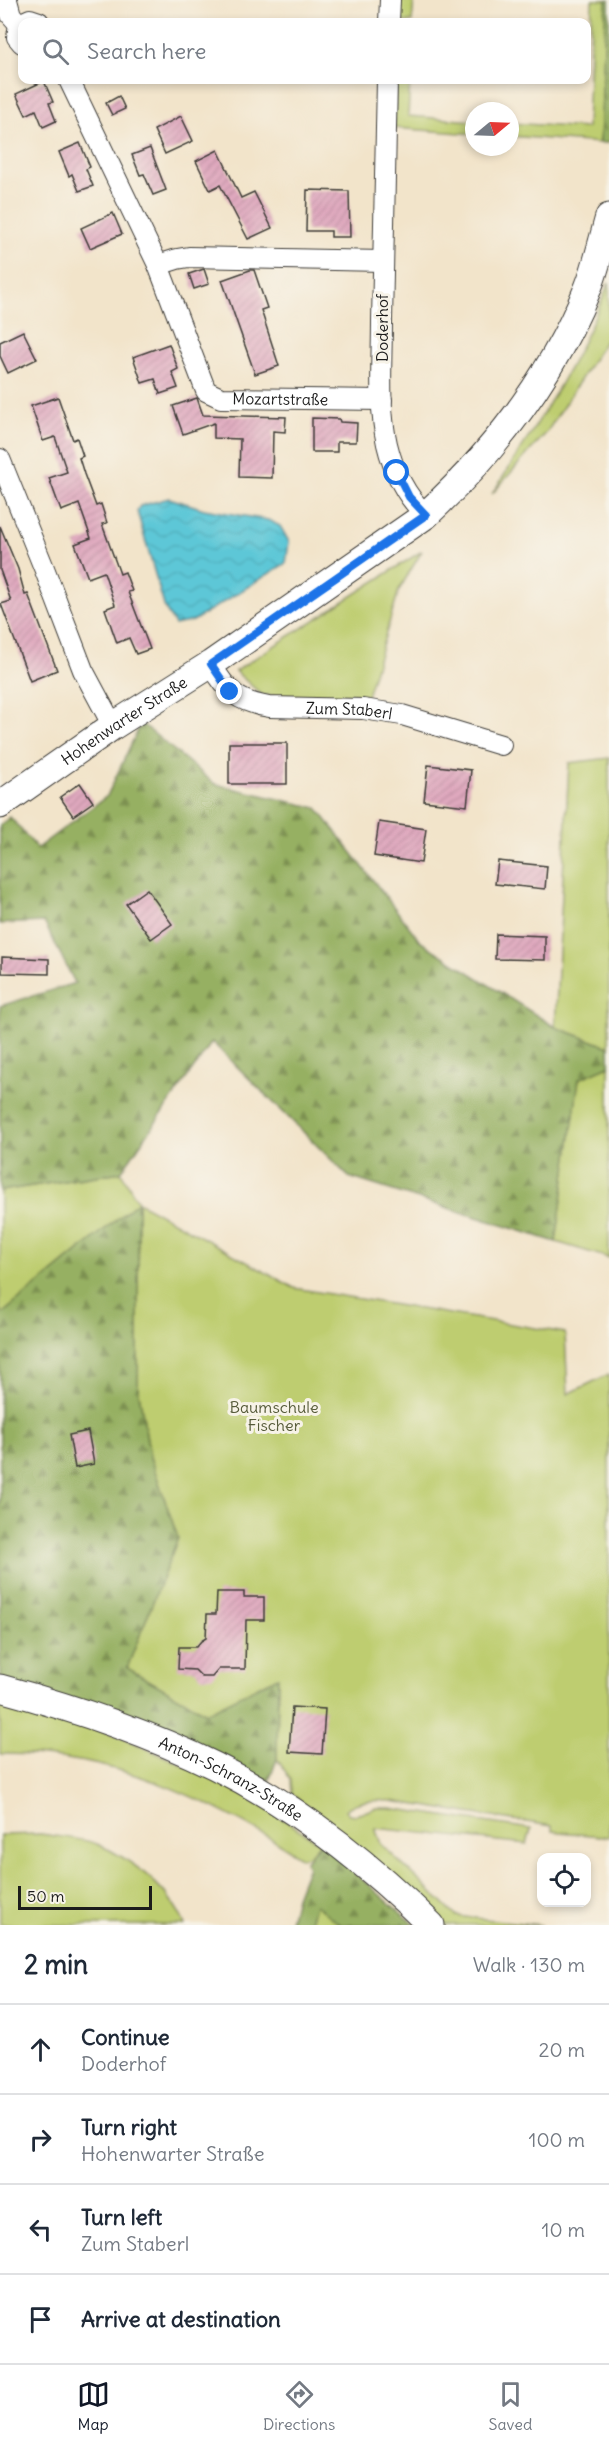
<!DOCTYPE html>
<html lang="en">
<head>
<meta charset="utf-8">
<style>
	body { margin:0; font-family:Delius,sans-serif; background:#f6f6f7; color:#1f2937 }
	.controls { position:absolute; right:18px; bottom:18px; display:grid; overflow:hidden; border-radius:12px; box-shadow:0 3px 9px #0003 }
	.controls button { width:54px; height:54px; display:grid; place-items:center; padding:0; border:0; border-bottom:2px solid #e0e1e3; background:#fff; color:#1f2937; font:30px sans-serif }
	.compass { position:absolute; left:465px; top:102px; width:54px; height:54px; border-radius:50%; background:#fff; box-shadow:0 3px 9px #0003; rotate:71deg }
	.scale { position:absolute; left:18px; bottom:15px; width:134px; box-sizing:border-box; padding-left:6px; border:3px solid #1c1c1c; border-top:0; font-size:16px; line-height:21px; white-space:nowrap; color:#1c1c1c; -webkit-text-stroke:4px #f7f3e8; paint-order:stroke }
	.stop { position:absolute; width:18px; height:18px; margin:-14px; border:4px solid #1a73e8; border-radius:50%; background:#fff }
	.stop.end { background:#1a73e8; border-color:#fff; box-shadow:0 2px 6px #0008 }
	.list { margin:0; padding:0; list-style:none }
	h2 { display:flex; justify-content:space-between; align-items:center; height:78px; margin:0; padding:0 24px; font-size:26px }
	h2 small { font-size:20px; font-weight:400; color:#747a83 }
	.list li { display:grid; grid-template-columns:39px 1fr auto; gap:18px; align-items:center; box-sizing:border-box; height:90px; padding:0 24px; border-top:2px solid #e0e1e3 }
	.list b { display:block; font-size:22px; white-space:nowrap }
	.list p { margin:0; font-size:20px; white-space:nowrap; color:#747a83 }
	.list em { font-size:20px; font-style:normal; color:#747a83 }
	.icon { flex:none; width:33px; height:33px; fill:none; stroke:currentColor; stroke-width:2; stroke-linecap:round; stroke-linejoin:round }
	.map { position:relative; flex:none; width:609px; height:1925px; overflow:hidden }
	.search { position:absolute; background:#fff; box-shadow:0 3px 9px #0003; left:18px; right:18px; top:18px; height:66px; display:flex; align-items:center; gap:15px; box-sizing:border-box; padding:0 21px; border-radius:12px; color:#747a83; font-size:22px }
	.sheet { height:438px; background:#fff }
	nav { display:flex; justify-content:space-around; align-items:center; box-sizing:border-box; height:84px; border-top:2px solid #e0e1e3; background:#fff; font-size:16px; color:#747a83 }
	nav a { display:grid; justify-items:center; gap:3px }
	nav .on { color:#111827 }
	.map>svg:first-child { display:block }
	.green { fill:#becd70; stroke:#6d7446; stroke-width:1.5 }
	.forest { fill:url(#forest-firs); stroke:#59663f; stroke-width:1.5 }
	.water { fill:url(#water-waves); stroke:#3c727a; stroke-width:1.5 }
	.building { fill:url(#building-hatch) }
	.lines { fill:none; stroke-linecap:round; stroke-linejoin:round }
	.street-casing { stroke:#3c3a36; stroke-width:22 }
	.secondary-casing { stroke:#3c3a36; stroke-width:29 }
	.street { stroke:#fff; stroke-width:20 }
	.secondary { stroke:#fff; stroke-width:27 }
	.route { stroke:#1a73e8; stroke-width:8 }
	.labels { text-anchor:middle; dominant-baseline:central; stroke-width:6; stroke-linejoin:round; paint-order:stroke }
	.street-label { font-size:16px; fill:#1c1c1c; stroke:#f7f3e8 }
	.park-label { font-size:16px; fill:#555a39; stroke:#f7f3e8 }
</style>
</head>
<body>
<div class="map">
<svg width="609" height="1925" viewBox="0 0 609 1925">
	<defs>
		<pattern id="forest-firs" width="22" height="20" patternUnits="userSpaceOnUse" patternTransform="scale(1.5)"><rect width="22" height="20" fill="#96b062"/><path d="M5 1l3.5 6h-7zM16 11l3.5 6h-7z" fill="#7a8e50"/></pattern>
		<pattern id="water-waves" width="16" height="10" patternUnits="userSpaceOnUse" patternTransform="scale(1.5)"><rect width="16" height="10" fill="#5dc7d7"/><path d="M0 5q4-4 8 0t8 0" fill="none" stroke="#50aab8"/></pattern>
		<pattern id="building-hatch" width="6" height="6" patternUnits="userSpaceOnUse" patternTransform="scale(1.5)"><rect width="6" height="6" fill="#dfa8be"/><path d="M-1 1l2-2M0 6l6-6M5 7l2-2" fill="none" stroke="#bf90a3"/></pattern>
	</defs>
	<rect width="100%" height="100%" fill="#f7f3e8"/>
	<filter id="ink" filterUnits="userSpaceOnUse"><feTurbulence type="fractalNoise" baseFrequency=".0167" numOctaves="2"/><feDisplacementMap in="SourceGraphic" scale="12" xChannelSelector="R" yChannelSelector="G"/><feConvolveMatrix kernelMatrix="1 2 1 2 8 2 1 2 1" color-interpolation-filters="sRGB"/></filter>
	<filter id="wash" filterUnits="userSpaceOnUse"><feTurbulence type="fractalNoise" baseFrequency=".008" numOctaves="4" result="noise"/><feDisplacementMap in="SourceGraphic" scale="24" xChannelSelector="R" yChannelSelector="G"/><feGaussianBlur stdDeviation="1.35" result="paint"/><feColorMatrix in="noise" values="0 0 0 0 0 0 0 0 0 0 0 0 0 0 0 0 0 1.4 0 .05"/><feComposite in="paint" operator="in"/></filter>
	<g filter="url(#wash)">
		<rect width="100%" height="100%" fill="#f2e4ca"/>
		<g class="green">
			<path d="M400 0H414L412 22H399Z"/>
			<path d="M592 0H606L600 143 510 136V123L587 128Z"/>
			<path d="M396 80H410L408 116 474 121V134L394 128Z"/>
			<path d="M609 282V335L547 432 492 494C538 423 579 362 609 282Z"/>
			<path d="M422 551 399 590 365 703 262 695 235 671Z"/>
			<path d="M609 758V1047L555 1027 569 763Z"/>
			<path d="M609 1066V1258L556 1242 579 1078Z"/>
			<path d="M121 1172 138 1202 294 1288 565 1333 568 1394 609 1374V1837L552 1831V1826L391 1801C374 1800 359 1799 345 1810L349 1814 356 1815 375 1808H390L531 1829 527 1844 375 1828 381 1844 456 1916 542 1925H445L406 1889 292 1794 291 1780 277 1759 278 1677 206 1713 127 1668 178 1538 150 1457 138 1387V1202L3 1313 0 1312V1191Z"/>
			<path d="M0 1701 63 1716 125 1739 237 1789 320 1843 309 1855 302 1858C209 1798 113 1753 0 1754Z"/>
			<path d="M41 1834C59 1837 81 1838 97 1844 132 1859 170 1889 185 1925H0V1835Z"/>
			<path d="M315 1904 341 1925H309Z"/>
		</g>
		<g class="forest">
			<path d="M606 0H609V143H600Z"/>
			<path d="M141 723 215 784 317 808 421 942 555 1027 609 1047V1066L579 1079 556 1242 349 1177 212 1042 121 1172 0 1191V1006L75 983 44 922 0 924V825L10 817 37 848 107 796Z"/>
			<path d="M138 1202V1387L150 1457 178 1538 127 1668 206 1713 278 1677 277 1759 269 1781 0 1680V1312L3 1313Z"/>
			<path d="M320 1843 415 1925H341L315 1905 309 1925H289L296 1897 308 1866 305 1862Z"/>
		</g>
		<path class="water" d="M169 498 204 509 268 520 280 526 289 542 286 563 193 621 175 625 165 609 137 511 140 506Z"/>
		<g id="blocks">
			<g class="building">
				<path d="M44 81 53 102 49 103 56 121 43 127 36 110 26 115 16 94Z"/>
				<path d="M119 96 125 109 112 115 106 103Z"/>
				<path d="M181 116 193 141 165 154 154 130Z"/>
				<path d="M80 143 90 167 86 169 93 186 79 191 72 174 69 176 59 152Z"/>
				<path d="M150 148 166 190 153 195 144 174 140 175 132 155Z"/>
				<path d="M218 150 241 198 254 192 272 228 248 239 220 185 210 190 196 161Z"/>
				<path d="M307 190 349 191 350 237H331V231H306Z"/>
				<path d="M113 213 122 234 90 248 81 228Z"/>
				<path d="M204 269 209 284 194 289 189 274Z"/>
				<path d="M250 270H254L267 308 261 310 279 366 255 374 222 280Z"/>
				<path d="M23 331 37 359 8 373 0 356V342Z"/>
				<path d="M169 344 178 369 172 372 178 388 160 394 155 379 142 383 133 357Z"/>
				<path d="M58 397 73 440 77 438 83 456 79 458 84 474 96 506 101 504 107 523 102 524 120 574 125 572 132 591 128 592 150 649 136 654 129 638 117 643 105 609 115 605 104 572 88 578 75 544 91 538 79 504 61 511 49 478 67 472 55 437 43 441 31 406Z"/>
				<path d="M197 398 203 415 286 417 285 432 273 431 272 478 239 477 240 439 214 438V423L183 434 173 406Z"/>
				<path d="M312 418 339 419 340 422 357 423 356 442H337V452H312Z"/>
				<path d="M0 526 18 569 25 595 28 594 57 670 30 681 1 604 11 601 0 570Z"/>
				<rect x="229" y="743" width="58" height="41"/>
				<path d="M428 765 471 770 467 806 424 801Z"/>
				<path d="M80 783 93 802 73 816 60 797Z"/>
				<path d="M379 822 426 829 421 863 374 856Z"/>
				<path d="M498 861 547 866 545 889 495 884Z"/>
				<path d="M147 889 172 924 151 939 126 904Z"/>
				<path d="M496 934 545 936V960L495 959Z"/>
				<path d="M2 957 49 959V974L2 973Z"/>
				<path d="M88 1431 94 1464 75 1468 69 1435Z"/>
				<path d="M217 1592H244V1597H264V1620H246L245 1669H219L212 1677H202L195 1670 178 1669 179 1647H196L201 1641 206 1638 207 1614H216Z"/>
				<path d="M292 1707 325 1709 322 1754 289 1752Z"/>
			</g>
		</g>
	</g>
	<g filter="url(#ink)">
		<use href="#blocks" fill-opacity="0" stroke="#3c3a36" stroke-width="1.5"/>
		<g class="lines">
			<g class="street-casing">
				<g id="street">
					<path d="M7 0 11 15 19 24"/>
					<path d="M389 22 390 0"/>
					<path d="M22 43 17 37 19 24 30 19 39 22"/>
					<path id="s1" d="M69 80 158 265 206 391 221 398 382 400"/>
					<path d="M387 80C386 160 383 241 382 321 382 362 378 404 387 444 393 470 406 497 426 515"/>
					<path d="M158 265 177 259 189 257 383 261"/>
					<path d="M0 459 44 568 83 670 113 726"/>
					<path id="s2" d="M211 664C227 692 238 702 269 707L363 709 402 715 501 745"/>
				</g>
			</g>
			<g class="secondary-casing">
				<g id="secondary">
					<path id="s3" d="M0 805 113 726 211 664 426 515C494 452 553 375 588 288 597 266 602 241 609 217"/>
					<path id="s4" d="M0 1688C74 1708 146 1732 215 1766 294 1805 368 1863 431 1925"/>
				</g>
			</g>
			<use href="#street" class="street"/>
			<use href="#secondary" class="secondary"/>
		</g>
	</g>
	<g class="lines" filter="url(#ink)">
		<path class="route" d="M230 692 211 664 426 515 409 497 397 473"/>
	</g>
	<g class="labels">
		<g class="street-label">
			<text transform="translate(382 328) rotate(-90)">Doderhof</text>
			<text stroke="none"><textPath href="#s1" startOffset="416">Mozartstraße</textPath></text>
			<text stroke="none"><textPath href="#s2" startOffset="156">Zum Staberl</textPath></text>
			<text stroke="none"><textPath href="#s3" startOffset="150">Hohenwarter Straße</textPath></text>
			<text stroke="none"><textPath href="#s4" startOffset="249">Anton-Schranz-Straße</textPath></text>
		</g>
		<g class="park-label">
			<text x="274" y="1407">Baumschule<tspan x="274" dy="18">Fischer</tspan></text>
		</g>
	</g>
</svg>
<div class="controls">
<button><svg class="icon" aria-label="locate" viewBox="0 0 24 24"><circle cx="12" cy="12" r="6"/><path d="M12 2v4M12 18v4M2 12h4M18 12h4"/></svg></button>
</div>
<svg class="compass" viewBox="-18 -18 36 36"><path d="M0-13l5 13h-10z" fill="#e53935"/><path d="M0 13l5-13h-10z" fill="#747a83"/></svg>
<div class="scale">50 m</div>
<div class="stop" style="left:397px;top:473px"></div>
<div class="stop end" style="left:230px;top:692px"></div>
<div class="search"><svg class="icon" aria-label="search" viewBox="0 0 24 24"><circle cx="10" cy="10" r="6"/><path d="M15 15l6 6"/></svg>Search here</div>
</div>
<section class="sheet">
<h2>2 min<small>Walk · 130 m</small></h2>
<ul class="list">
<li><svg class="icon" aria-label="ahead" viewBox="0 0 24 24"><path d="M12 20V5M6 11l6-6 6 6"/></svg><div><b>Continue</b><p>Doderhof</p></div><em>20 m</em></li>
<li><svg class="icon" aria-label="right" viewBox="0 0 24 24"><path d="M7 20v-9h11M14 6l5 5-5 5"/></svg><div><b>Turn right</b><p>Hohenwarter Straße</p></div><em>100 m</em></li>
<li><svg class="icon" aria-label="left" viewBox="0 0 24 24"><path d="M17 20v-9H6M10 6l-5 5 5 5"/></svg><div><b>Turn left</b><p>Zum Staberl</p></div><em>10 m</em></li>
<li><svg class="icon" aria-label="arrive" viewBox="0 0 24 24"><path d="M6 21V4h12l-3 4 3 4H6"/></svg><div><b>Arrive at destination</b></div></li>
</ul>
</section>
<nav>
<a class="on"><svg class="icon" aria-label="map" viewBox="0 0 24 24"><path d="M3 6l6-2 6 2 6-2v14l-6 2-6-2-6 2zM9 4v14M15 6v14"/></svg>Map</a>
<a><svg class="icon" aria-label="directions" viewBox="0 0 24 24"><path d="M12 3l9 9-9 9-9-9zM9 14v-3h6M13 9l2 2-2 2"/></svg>Directions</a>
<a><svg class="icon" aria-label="saved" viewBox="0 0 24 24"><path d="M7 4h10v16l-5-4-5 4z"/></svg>Saved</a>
</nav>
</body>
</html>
